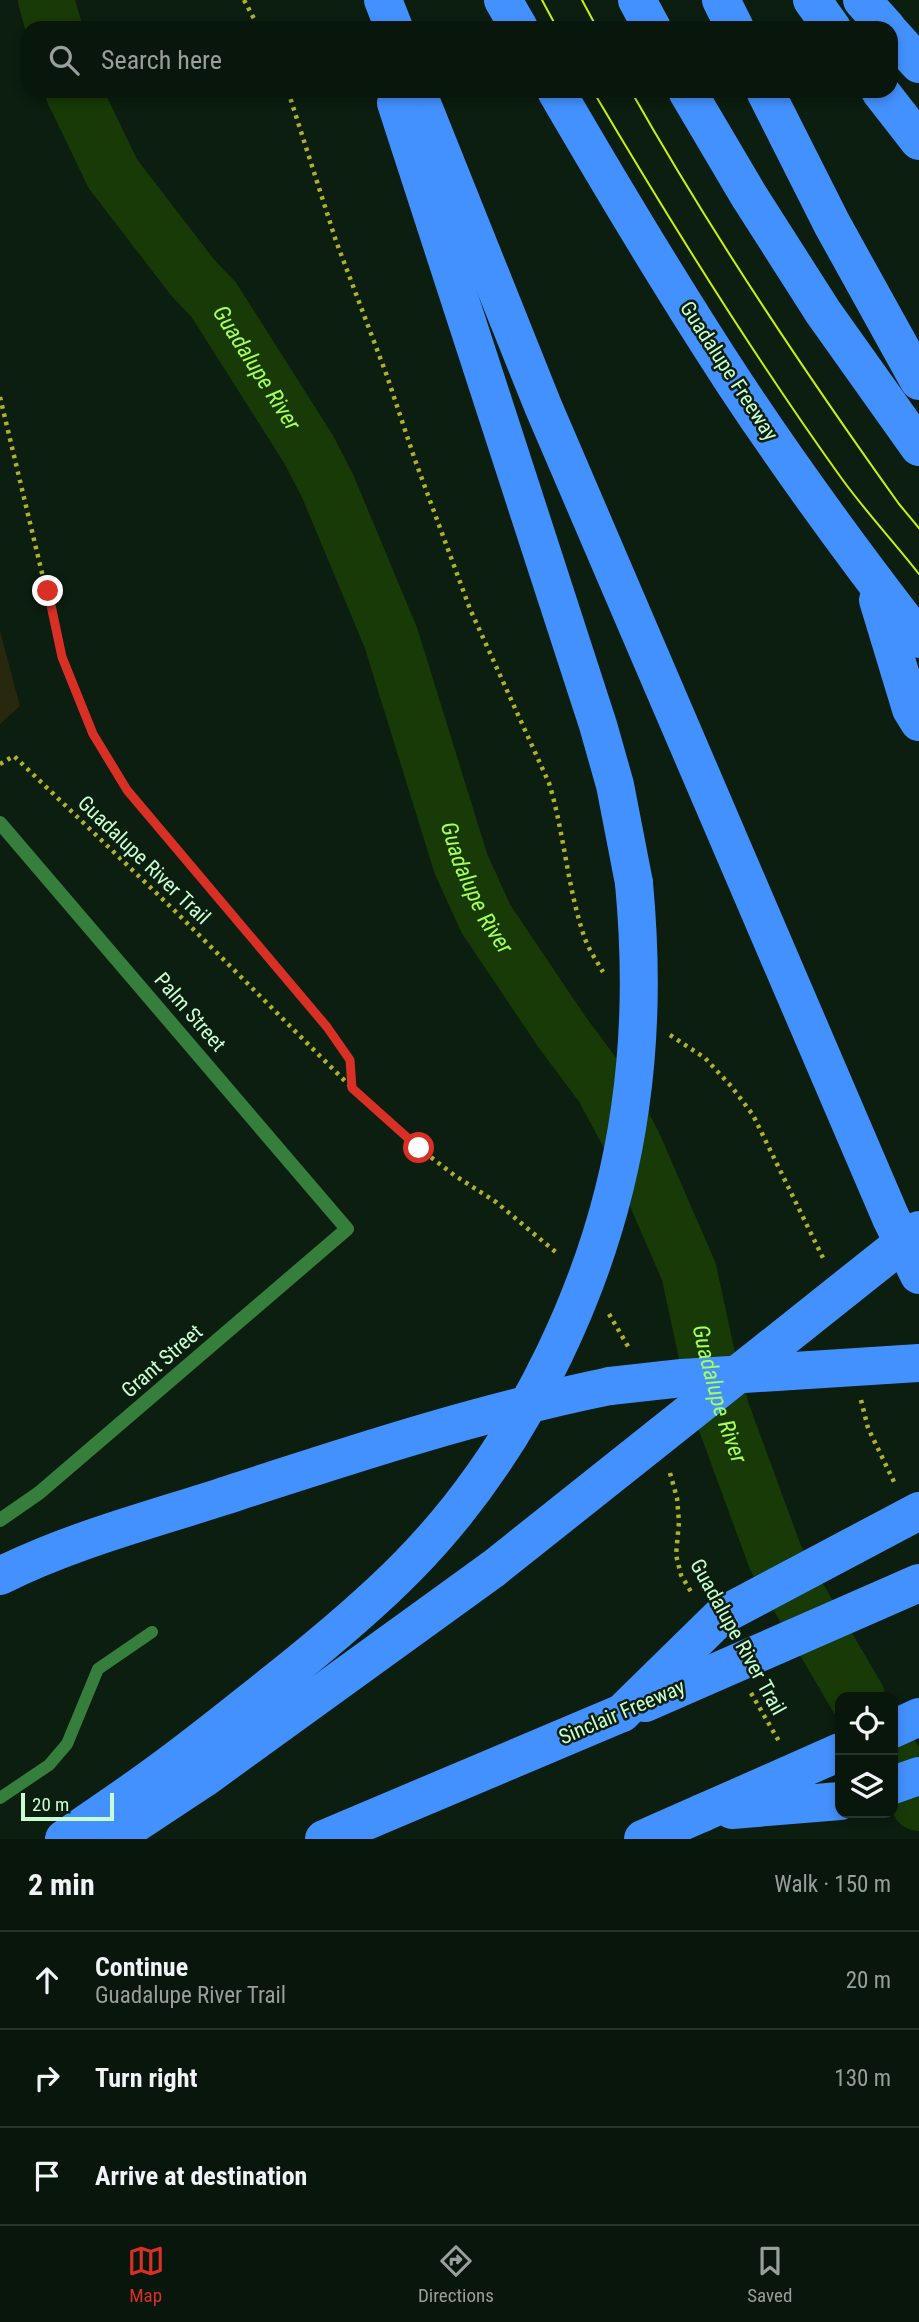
<!DOCTYPE html>
<html lang="en">
<head>
<meta charset="utf-8">
<style>
	body { margin:0; font-family:"Roboto Condensed",sans-serif; background:#162319; color:#f1f3f6 }
	.controls { position:absolute; right:21px; bottom:21px; display:grid; overflow:hidden; border-radius:14px; box-shadow:0 4px 10px #0003 }
	.controls button { width:63px; height:63px; display:grid; place-items:center; padding:0; border:0; border-bottom:2px solid #29352c; background:#08160b; color:#f1f3f6; font:35px sans-serif }
	.scale { position:absolute; left:21px; bottom:18px; width:93px; box-sizing:border-box; padding-left:7px; border:4px solid #c8ffd1; border-top:0; font-size:19px; line-height:24px; white-space:nowrap; color:#c8ffd1; -webkit-text-stroke:5px #0b1e0f; paint-order:stroke }
	.stop { position:absolute; width:21px; height:21px; margin:-16px; border:5px solid #d93025; border-radius:50%; background:#fff }
	.stop.end { background:#d93025; border-color:#fff; box-shadow:0 2px 7px #0008 }
	.list { margin:0; padding:0; list-style:none }
	h2 { display:flex; justify-content:space-between; align-items:center; height:91px; margin:0; padding:0 28px; font-size:30px }
	h2 small { font-size:23px; font-weight:400; color:#989f9d }
	.list li { display:grid; grid-template-columns:46px 1fr auto; gap:21px; align-items:center; box-sizing:border-box; height:98px; padding:0 28px; border-top:2px solid #29352c }
	.list b { display:block; font-size:26px; white-space:nowrap }
	.list p { margin:0; font-size:23px; white-space:nowrap; color:#989f9d }
	.list em { font-size:23px; font-style:normal; color:#989f9d }
	.icon { flex:none; width:38px; height:38px; fill:none; stroke:currentColor; stroke-width:2; stroke-linecap:round; stroke-linejoin:round }
	.map { position:relative; flex:none; width:919px; height:1839px; overflow:hidden }
	.search { position:absolute; background:#08160b; box-shadow:0 4px 10px #0003; left:21px; right:21px; top:21px; height:77px; display:flex; align-items:center; gap:18px; box-sizing:border-box; padding:0 24px; border-radius:21px; color:#989f9d; font-size:26px }
	.sheet { height:385px; background:#08160b }
	nav { display:flex; justify-content:space-around; align-items:center; box-sizing:border-box; height:98px; border-top:2px solid #29352c; background:#08160b; font-size:19px; color:#989f9d }
	nav a { display:grid; justify-items:center; gap:4px }
	nav .on { color:#d93025 }
	.map>svg:first-child { display:block }
	.green { fill:#27280e }
	.lines { fill:none; stroke-linecap:round; stroke-linejoin:round }
	.river { stroke:#173a07; stroke-width:56 }
	.path { stroke:#b1b129; stroke-width:4.5; stroke-dasharray:3.5 5; stroke-linecap:butt }
	.lane { stroke:#357e3c; stroke-width:12 }
	.street { stroke:#357e3c; stroke-width:14 }
	.highway { stroke:#4391ff; stroke-width:38 }
	.tram { stroke:#cbf300; stroke-width:2 }
	.highway-bridge { stroke:#4391ff; stroke-width:38 }
	.route { stroke:#d93025; stroke-width:9 }
	.labels { text-anchor:middle; dominant-baseline:central; stroke-width:5; stroke-linejoin:round; paint-order:stroke }
	.street-label { font-size:21px; fill:#c8ffd1; stroke:#0b1e0f }
	.water-label { font-size:23px; font-style:italic; fill:#a6ff56; stroke:#0b1e0f }
</style>
</head>
<body>
<div class="map">
<svg width="919" height="1839" viewBox="0 0 919 1839">
	<rect width="100%" height="100%" fill="#0b1e0f"/>
	<path class="green" d="M0 631 20 706 0 724Z"/>
	<g class="lines">
		<g class="river">
			<path d="M46 0 54 28"/>
			<path id="s1" d="M73 91 113 174 193 278 214 300 309 450 328 487 391 638 461 864 486 919 562 1032 603 1087 633 1143 689 1272 706 1351 722 1412 776 1559 857 1697"/>
			<path d="M893 1758 919 1803"/>
		</g>
		<g class="path">
			<path d="M244 0 259 28"/>
			<path d="M288 91 336 241 387 376 415 460 470 609 549 783C564 832 567 884 583 933 587 947 596 960 603 972"/>
			<path d="M0 397 62 657 93 734 127 790 327 1027 350 1060 352 1088"/>
			<path d="M0 764 14 756 176 912 352 1088 419 1148 454 1175 496 1202 558 1254"/>
			<path d="M670 1035 705 1058 731 1086 753 1115 824 1260"/>
			<path d="M609 1314 629 1348"/>
			<path d="M861 1400 868 1428 896 1486"/>
			<path d="M670 1473 677 1498 679 1522 676 1555 681 1575 693 1595"/>
			<path d="M751 1693 780 1743"/>
		</g>
		<path class="lane" d="M0 1798 49 1765 67 1744 98 1669 152 1632"/>
		<path class="street" d="M0 823 347 1229 39 1493 0 1520"/>
		<g class="highway">
			<path d="M383 0 394 28"/>
			<path d="M503 0 519 28"/>
			<path d="M637 0 652 28"/>
			<path d="M721 0 735 28"/>
			<path d="M812 0 832 28"/>
			<path d="M862 0 887 28"/>
			<path d="M891 33 919 64"/>
			<path d="M417 91 543 406 891 1218 919 1275"/>
			<path d="M556 91C613 189 671 286 733 381 791 469 854 555 919 639"/>
			<path d="M687 91 749 196 823 312 919 447"/>
			<path d="M765 91 832 224 919 381"/>
			<path d="M880 91 919 141"/>
			<path d="M396 103 598 725 615 785 634 883"/>
			<path d="M878 600 911 709 919 722"/>
			<path d="M0 1576C70 1541 147 1521 221 1497 350 1455 477 1413 610 1386"/>
			<path d="M893 1729 919 1717"/>
			<path d="M893 1785 919 1776"/>
			<path d="M112 1839 203 1779 493 1569"/>
			<path d="M324 1839 622 1713"/>
			<path d="M643 1839 702 1813"/>
		</g>
		<g class="tram">
			<path d="M542 0 557 28"/>
			<path d="M582 0 597 28"/>
			<path d="M593 91C671 223 752 354 842 479 866 512 894 542 919 574"/>
			<path d="M631 91C712 234 803 370 899 504L919 528"/>
		</g>
		<g class="highway-bridge">
			<path d="M610 1386 682 1378 919 1363"/>
			<path d="M493 1569 919 1230"/>
			<path d="M645 1703 919 1583"/>
			<path d="M622 1713 721 1616 919 1511"/>
			<path d="M732 1810 840 1801"/>
			<path d="M702 1813 840 1752"/>
			<path d="M64 1839C96 1816 129 1795 161 1771 201 1742 240 1710 278 1680 323 1644 368 1607 408 1566 525 1447 607 1273 630 1108 641 1033 641 958 634 883"/>
		</g>
	</g>
	<g class="lines">
		<path class="route" d="M48 591 62 657 93 734 127 790 327 1027 350 1060 352 1088 419 1148"/>
	</g>
	<g class="labels">
		<g class="street-label">
			<text transform="translate(729 371) rotate(57)">Guadalupe Freeway</text>
			<text transform="translate(144 860) rotate(44)">Guadalupe River Trail</text>
			<text transform="translate(190 1012) rotate(49)">Palm Street</text>
			<text transform="translate(162 1361) rotate(-41)">Grant Street</text>
			<text transform="translate(738 1637) rotate(61)">Guadalupe River Trail</text>
			<text transform="translate(622 1712) rotate(-23)">Sinclair Freeway</text>
		</g>
		<g class="water-label">
			<text stroke="none"><textPath href="#s1" startOffset="334">Guadalupe River</textPath></text>
			<text stroke="none"><textPath href="#s1" startOffset="901">Guadalupe River</textPath></text>
			<text stroke="none"><textPath href="#s1" startOffset="1468">Guadalupe River</textPath></text>
		</g>
	</g>
</svg>
<div class="controls">
<button><svg class="icon" aria-label="locate" viewBox="0 0 24 24"><circle cx="12" cy="12" r="6"/><path d="M12 2v4M12 18v4M2 12h4M18 12h4"/></svg></button>
<button><svg class="icon" aria-label="layers" viewBox="0 0 24 24"><path d="M12 4l9 5-9 5-9-5zM3 14l9 5 9-5"/></svg></button>
</div>
<div class="scale">20 m</div>
<div class="stop" style="left:419px;top:1148px"></div>
<div class="stop end" style="left:48px;top:591px"></div>
<div class="search"><svg class="icon" aria-label="search" viewBox="0 0 24 24"><circle cx="10" cy="10" r="6"/><path d="M15 15l6 6"/></svg>Search here</div>
</div>
<section class="sheet">
<h2>2 min<small>Walk · 150 m</small></h2>
<ul class="list">
<li><svg class="icon" aria-label="ahead" viewBox="0 0 24 24"><path d="M12 20V5M6 11l6-6 6 6"/></svg><div><b>Continue</b><p>Guadalupe River Trail</p></div><em>20 m</em></li>
<li><svg class="icon" aria-label="right" viewBox="0 0 24 24"><path d="M7 20v-9h11M14 6l5 5-5 5"/></svg><div><b>Turn right</b></div><em>130 m</em></li>
<li><svg class="icon" aria-label="arrive" viewBox="0 0 24 24"><path d="M6 21V4h12l-3 4 3 4H6"/></svg><div><b>Arrive at destination</b></div></li>
</ul>
</section>
<nav>
<a class="on"><svg class="icon" aria-label="map" viewBox="0 0 24 24"><path d="M3 6l6-2 6 2 6-2v14l-6 2-6-2-6 2zM9 4v14M15 6v14"/></svg>Map</a>
<a><svg class="icon" aria-label="directions" viewBox="0 0 24 24"><path d="M12 3l9 9-9 9-9-9zM9 14v-3h6M13 9l2 2-2 2"/></svg>Directions</a>
<a><svg class="icon" aria-label="saved" viewBox="0 0 24 24"><path d="M7 4h10v16l-5-4-5 4z"/></svg>Saved</a>
</nav>
</body>
</html>
